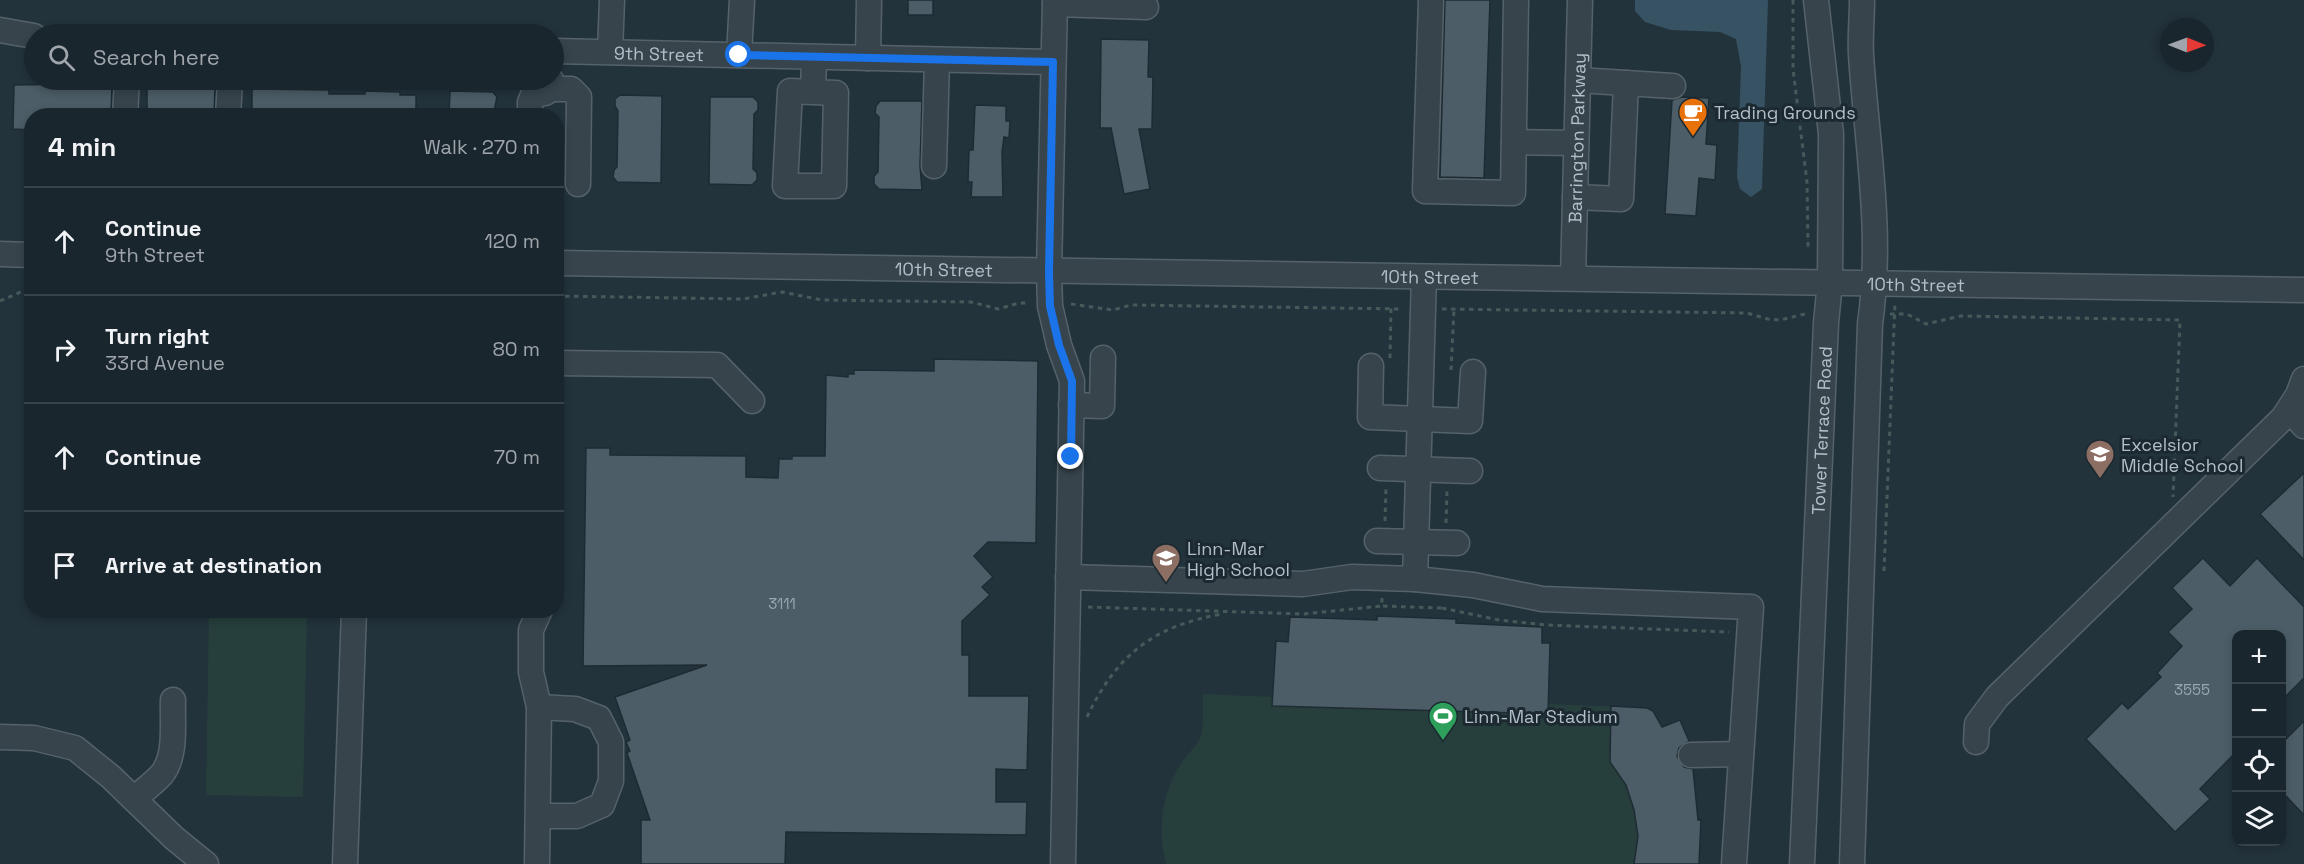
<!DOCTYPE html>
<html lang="en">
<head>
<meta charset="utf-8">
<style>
	body { margin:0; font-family:"Space Grotesk",sans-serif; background:#273239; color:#f1f3f6 }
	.controls { position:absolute; right:18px; bottom:18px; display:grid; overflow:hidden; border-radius:12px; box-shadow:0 3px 9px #0003 }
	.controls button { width:54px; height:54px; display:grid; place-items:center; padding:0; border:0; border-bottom:2px solid #384349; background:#1a262d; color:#f1f3f6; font:30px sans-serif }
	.compass { position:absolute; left:2160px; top:18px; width:54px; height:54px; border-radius:50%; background:#1a262d; box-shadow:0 3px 9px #0003; rotate:91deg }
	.stop { position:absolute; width:18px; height:18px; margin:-14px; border:4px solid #1a73e8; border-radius:50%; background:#fff }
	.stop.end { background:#1a73e8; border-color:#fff; box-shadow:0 2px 6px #0008 }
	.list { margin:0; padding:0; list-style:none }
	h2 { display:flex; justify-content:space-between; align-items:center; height:78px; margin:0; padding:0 24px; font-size:26px }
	h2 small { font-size:20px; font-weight:400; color:#9fa5aa }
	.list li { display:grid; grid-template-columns:39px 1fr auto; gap:18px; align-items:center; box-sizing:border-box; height:108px; padding:0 24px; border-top:2px solid #384349 }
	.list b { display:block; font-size:22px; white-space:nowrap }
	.list p { margin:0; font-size:20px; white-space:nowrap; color:#9fa5aa }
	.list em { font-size:20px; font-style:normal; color:#9fa5aa }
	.icon { flex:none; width:33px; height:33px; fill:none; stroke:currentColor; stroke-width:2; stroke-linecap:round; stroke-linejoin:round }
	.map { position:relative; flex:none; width:2304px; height:864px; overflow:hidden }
	.search { position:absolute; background:#1a262d; box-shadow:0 3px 9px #0003; left:24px; top:24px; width:540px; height:66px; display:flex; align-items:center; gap:15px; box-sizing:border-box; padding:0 21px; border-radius:33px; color:#9fa5aa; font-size:22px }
	.panel { position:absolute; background:#1a262d; box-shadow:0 3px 9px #0003; left:24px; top:108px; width:540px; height:510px; border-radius:24px }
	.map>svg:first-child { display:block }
	.green { fill:#263f3c }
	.water { fill:#365263 }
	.building { fill:#4c5d67; stroke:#1e2b33; stroke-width:1.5 }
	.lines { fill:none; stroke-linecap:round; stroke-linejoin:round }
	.minor-casing { stroke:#55626a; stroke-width:27 }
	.path { stroke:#455b5a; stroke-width:3; stroke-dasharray:4.5 4.5; stroke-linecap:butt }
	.minor { stroke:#37444c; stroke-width:24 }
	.route { stroke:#1a73e8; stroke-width:8 }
	.labels { text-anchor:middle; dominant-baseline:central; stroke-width:6; stroke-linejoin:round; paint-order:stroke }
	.number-label { font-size:15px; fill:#98a6b0 }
	.street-label { font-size:18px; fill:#b2bfc8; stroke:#1c2931 }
	.poi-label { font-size:18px; fill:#b2bfc8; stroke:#1c2931; text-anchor:start }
</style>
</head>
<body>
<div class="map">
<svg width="2304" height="864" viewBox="0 0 2304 864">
	<rect width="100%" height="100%" fill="#23333c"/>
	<g class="green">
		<path d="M209 611H307L303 797 206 795Z"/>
		<path d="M1377 616 1456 619V623L1542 627 1541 642 1550 643 1548 704 1647 708 1653 711 1662 727 1679 720 1689 744 1698 820H1701L1699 864H1166C1157 830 1162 791 1182 762 1187 754 1199 744 1201 736 1204 723 1202 707 1203 694L1273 697 1276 641 1288 642 1290 617 1377 620Z"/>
	</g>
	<path class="water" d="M1635 0H1768L1762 189 1751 197 1740 189 1737 177 1741 67 1736 39 1720 32 1671 30 1645 22 1635 11Z"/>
	<g class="building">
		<rect x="908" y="0" width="25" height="15"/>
		<path d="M1445 0H1490L1484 178 1440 177Z"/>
		<path d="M1101 39 1149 40 1148 77H1153L1152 129H1139L1150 189 1124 194 1111 128H1100Z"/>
		<path d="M74 84 112 85 111 116H32V130L13 129 14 85Z"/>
		<path d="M147 86 215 87 214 116H147Z"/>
		<path d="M252 89 329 90V94H365V91L400 92V95H416V116H252Z"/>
		<path d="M450 91 493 92 497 97 493 116H449Z"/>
		<path d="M620 95 662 96 661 183 617 182 613 177 614 170 617 167 618 111 615 106V99Z"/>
		<path d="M710 97H753L758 102V110L754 114 753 169 757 173V180L752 185 709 184Z"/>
		<path d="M1682 97 1709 98 1706 144 1717 145 1715 180 1699 178 1696 216 1665 214 1672 100Z"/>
		<path d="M880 101H922L920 166 922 190 879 189 874 184V176L878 172 879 117 875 113 876 106Z"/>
		<path d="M975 105 1006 106V121H1010L1009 138 1004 137 1002 152 1003 197H971L972 182H968L969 150H973Z"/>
		<path d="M934 359 1038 361 1036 543 988 542 974 556 993 577 982 587 990 595 962 621V655H969V696H1029L1027 770 996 769V802H1027L1026 835 786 832 785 864H641V820H650L627 753 630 751 626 742 630 740 615 697 707 665 583 666 586 448H610V455L746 456V477L778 478 779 459H792V456H825L826 375 848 377V374H854V370L934 371Z"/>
		<path d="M2304 473V560L2260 514Z"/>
		<path d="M2203 558 2230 586 2257 558 2304 607V678L2282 700V634H2236V752L2200 789 2210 799 2175 832 2086 739 2122 703 2128 709 2161 677 2157 673 2182 646 2168 632 2192 609 2172 588Z"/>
		<path d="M1377 616 1456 619V623L1542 627V643H1550L1548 714 1272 706 1276 641 1288 642 1290 617 1377 620Z"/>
		<path d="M1611 706 1647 708 1653 711 1662 727 1680 720 1689 741 1679 748 1677 756 1684 767 1693 769 1698 820H1701L1699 864H1634L1638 836 1634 810 1626 785 1610 762Z"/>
		<path d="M2304 721V815L2282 792V743Z"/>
	</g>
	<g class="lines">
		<g class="minor-casing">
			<g id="minor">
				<path d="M1055 0 1049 272 1050 306 1059 345 1072 381 1063 864"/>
				<path d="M1431 0 1425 191 1513 193 1516 0"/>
				<path d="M1055 4 1146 7"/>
				<path d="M0 30 34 36"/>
				<path id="s1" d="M554 51 1053 62"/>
				<path d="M610 52 612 0"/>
				<path d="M739 55 742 0"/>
				<path d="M868 58 869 0"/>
				<path d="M1578 80 1673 86"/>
				<path d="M551 89H571L579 97 578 184"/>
				<path d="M813 92 790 91 785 186H834L836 93 813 92 814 57"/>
				<path d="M125 116 127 80"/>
				<path d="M228 116 230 80"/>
				<path d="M530 116V102L533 95 545 93 551 89V80"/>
				<path d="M1514 142 1576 143"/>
				<path d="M934 166 937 60"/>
				<path d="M1575 197 1621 199 1626 83"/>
				<path d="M0 254 32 255"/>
				<path id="s2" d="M556 263 2304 290"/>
				<path id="s3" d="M1573 278 1580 0"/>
				<path d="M556 363 717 365 752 401"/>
				<path d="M1371 366 1370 417 1470 421 1473 372"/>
				<path d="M2300 391 2297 418 2304 426"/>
				<path d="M1071 405 1102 406 1103 358"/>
				<path d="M1380 468 1470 471"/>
				<path d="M1377 541 1457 543"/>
				<path d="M1068 577 1303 584 1352 577 1415 579 1473 585 1542 599 1751 607 1734 864"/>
				<path d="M1415 579 1424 277"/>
				<path d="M0 737 34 738 75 748 111 777 174 838 206 864"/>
				<path d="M1976 742 1977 724 1997 697 2283 418 2298 395 2304 379"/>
				<path d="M1691 755 1741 754"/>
				<path d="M134 799C143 791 154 783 162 774 177 755 172 723 173 700"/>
				<path d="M538 816H577L602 805 611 781V742L599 718 575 709 539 707"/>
				<path d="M345 864 354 610"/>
				<path d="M537 864 539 707 531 672V630L540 610"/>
				<path id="s4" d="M1802 864 1826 323 1830 282 1831 134 1816 0"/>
				<path d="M1852 864 1870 324C1883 233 1867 145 1861 55 1860 37 1862 18 1862 0"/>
			</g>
		</g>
		<g class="path">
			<path d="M1793 0V69L1807 182 1808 248"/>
			<path d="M556 296 743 299 782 292 822 300 971 302 998 309 1019 303H1029"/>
			<path d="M0 301 32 287"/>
			<path d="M1071 304 1113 310 1131 305 1402 309"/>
			<path d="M1442 309 1747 313 1768 319 1780 320 1805 314"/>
			<path d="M1890 314H1907L1926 324 1961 316 2180 320 2173 497"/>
			<path d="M1390 358 1391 308"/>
			<path d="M1451 370 1454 309"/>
			<path d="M1385 521 1386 488"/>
			<path d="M1446 523 1447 491"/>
			<path d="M1884 571 1895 302"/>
			<path d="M1382 598V606L1442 608"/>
			<path d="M1088 607 1303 614 1382 606"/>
			<path d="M1442 608 1499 620 1546 625 1729 632"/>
			<path d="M1087 717C1117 654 1154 626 1222 614"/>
		</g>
		<use href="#minor" class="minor"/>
	</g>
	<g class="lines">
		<path class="route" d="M739 55 1053 62 1049 272 1050 306 1059 345 1072 381 1071 457"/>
	</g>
	<defs>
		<g id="cafe-pin" transform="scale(1.5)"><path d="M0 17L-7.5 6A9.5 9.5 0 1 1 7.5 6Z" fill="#e8710a" stroke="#1c2931"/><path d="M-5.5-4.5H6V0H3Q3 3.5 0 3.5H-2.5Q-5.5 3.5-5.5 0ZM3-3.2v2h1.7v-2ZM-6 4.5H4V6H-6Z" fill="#fff"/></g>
		<g id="school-pin" transform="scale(1.5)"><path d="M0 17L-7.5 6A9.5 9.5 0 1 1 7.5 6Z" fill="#8d6e63" stroke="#1c2931"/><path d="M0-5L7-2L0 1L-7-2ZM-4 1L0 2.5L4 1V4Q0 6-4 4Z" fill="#fff"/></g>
		<g id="stadium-pin" transform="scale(1.5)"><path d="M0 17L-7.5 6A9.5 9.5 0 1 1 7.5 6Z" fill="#2e9e5b" stroke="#1c2931"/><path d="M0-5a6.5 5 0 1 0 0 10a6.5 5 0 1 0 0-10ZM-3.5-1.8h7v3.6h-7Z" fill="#fff"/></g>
	</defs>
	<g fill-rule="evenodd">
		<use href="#cafe-pin" x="1693" y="112"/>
		<use href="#school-pin" x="2100" y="454"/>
		<use href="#school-pin" x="1166" y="558"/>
		<use href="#stadium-pin" x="1443" y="716"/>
	</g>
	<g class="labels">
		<g class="number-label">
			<text x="782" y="603">3111</text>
			<text x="2192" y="689">3555</text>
		</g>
		<g class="street-label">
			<text stroke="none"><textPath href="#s1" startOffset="105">9th Street</textPath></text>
			<text stroke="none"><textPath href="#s3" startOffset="140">Barrington Parkway</textPath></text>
			<text stroke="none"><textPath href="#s2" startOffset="388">10th Street</textPath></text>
			<text stroke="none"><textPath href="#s2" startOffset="874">10th Street</textPath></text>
			<text stroke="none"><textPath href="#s2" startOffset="1360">10th Street</textPath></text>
			<text stroke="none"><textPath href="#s4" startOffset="434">Tower Terrace Road</textPath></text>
		</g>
		<g class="poi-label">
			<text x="1714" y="112">Trading Grounds</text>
			<text x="2121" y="444">Excelsior<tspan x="2121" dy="21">Middle School</tspan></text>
			<text x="1187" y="548">Linn-Mar<tspan x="1187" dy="21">High School</tspan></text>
			<text x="1464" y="716">Linn-Mar Stadium</text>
		</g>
	</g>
</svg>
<div class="controls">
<button>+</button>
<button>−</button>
<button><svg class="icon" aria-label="locate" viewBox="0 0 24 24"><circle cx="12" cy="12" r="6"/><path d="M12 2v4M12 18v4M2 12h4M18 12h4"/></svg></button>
<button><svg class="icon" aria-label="layers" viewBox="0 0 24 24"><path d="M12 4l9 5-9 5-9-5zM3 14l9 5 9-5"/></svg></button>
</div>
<svg class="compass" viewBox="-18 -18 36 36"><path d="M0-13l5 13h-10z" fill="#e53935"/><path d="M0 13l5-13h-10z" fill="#9fa5aa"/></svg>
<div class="stop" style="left:739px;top:55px"></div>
<div class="stop end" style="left:1071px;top:457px"></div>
<div class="search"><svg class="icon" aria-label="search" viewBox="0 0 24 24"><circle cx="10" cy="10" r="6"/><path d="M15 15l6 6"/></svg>Search here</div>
<section class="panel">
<h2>4 min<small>Walk · 270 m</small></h2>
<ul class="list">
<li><svg class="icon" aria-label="ahead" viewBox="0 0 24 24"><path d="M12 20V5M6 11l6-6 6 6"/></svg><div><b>Continue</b><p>9th Street</p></div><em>120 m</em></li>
<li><svg class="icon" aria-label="right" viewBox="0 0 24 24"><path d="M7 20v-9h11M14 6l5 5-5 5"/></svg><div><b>Turn right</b><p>33rd Avenue</p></div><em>80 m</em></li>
<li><svg class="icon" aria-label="ahead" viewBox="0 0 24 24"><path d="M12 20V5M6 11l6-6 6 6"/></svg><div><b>Continue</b></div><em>70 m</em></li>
<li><svg class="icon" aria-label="arrive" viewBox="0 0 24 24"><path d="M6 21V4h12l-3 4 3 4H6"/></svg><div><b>Arrive at destination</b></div></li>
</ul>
</section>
</div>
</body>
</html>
